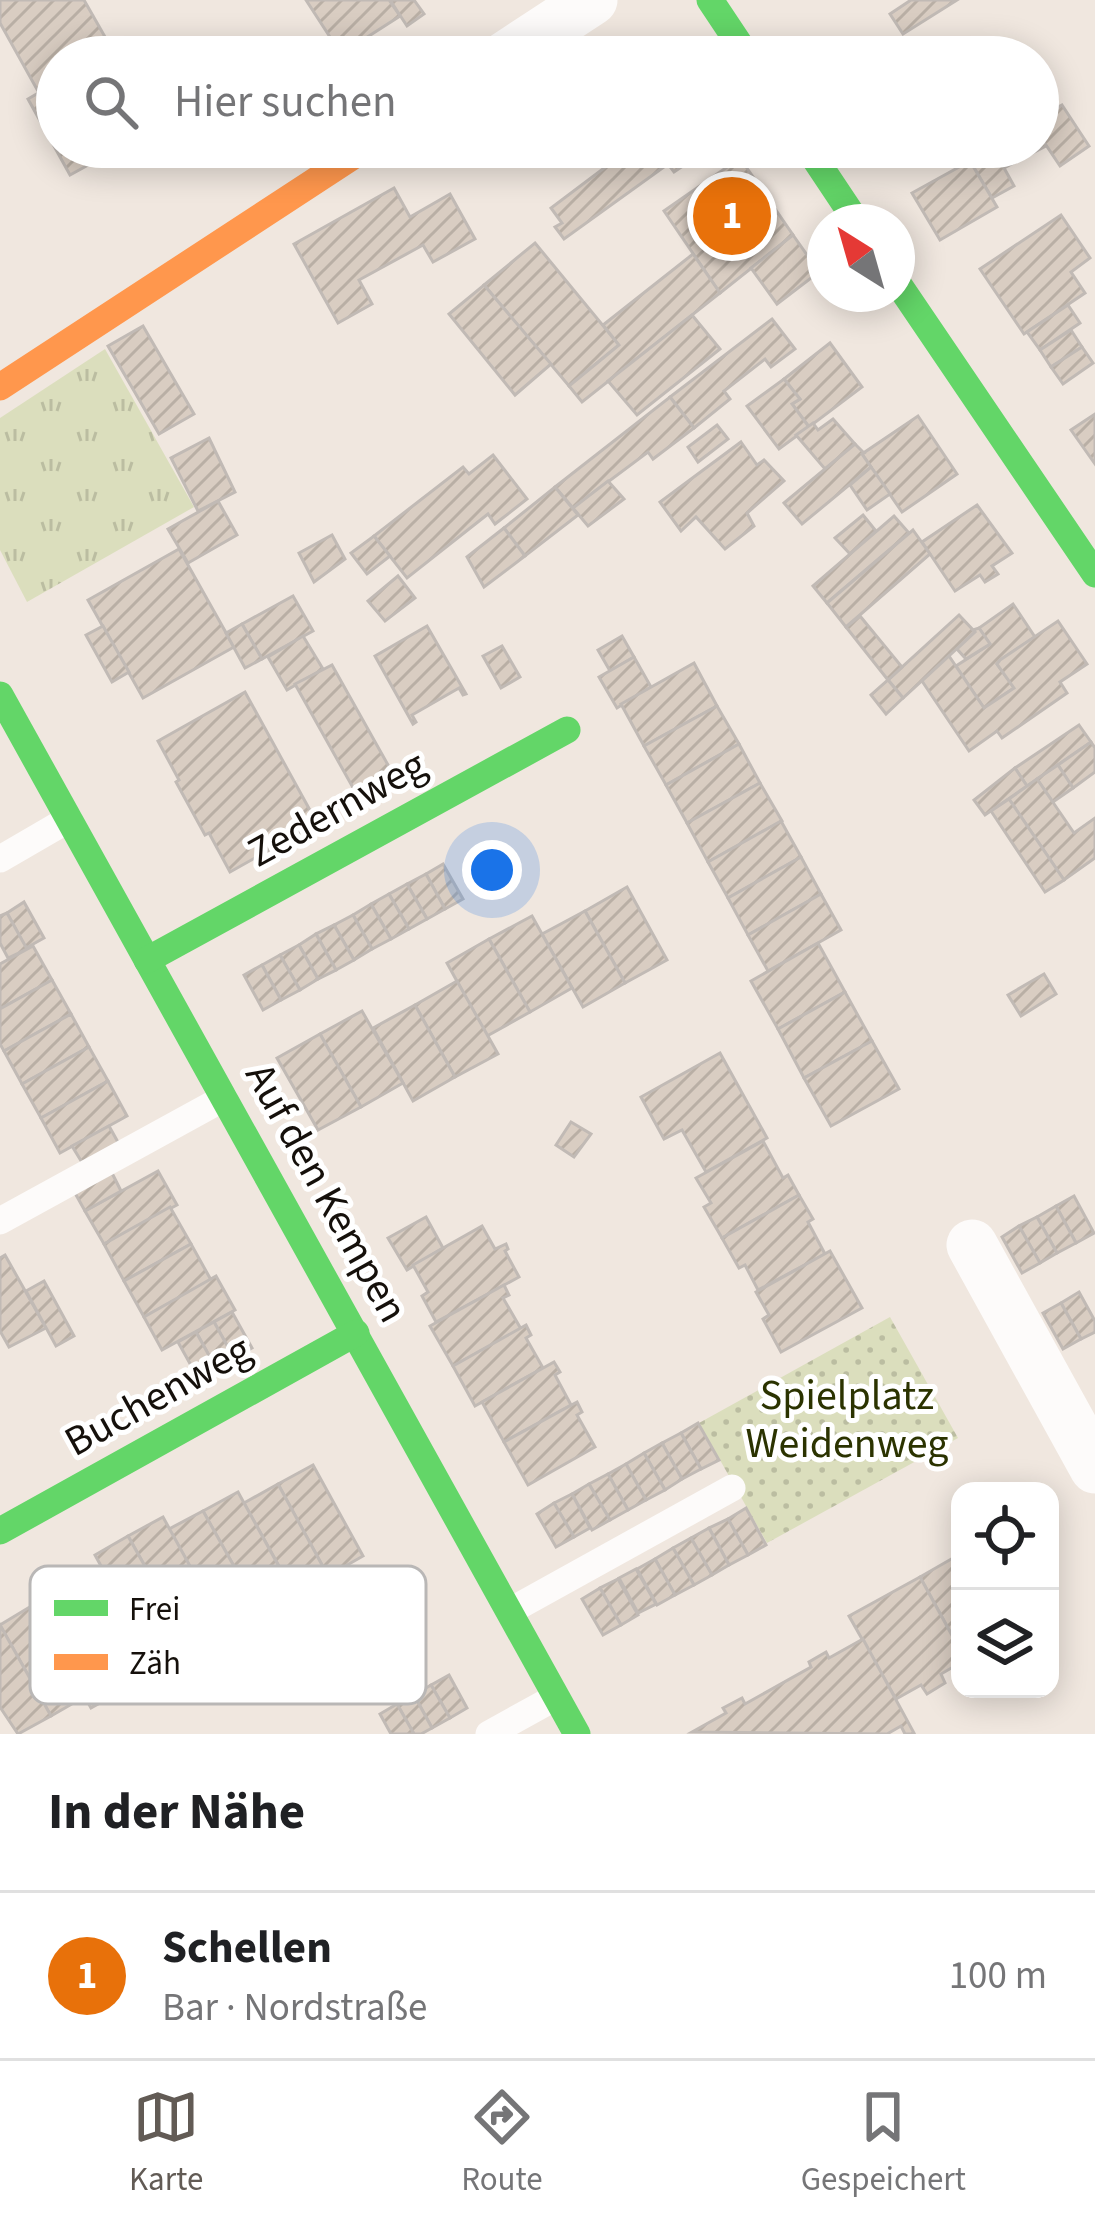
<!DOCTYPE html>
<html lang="de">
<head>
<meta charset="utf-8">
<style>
	body { margin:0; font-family:"Source Sans 3",sans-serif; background:#f2f2f2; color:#202124 }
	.controls { position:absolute; right:36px; bottom:36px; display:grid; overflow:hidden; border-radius:24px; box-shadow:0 6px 30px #0003 }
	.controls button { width:108px; height:108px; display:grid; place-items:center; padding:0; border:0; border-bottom:3px solid #e0e0e0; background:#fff; color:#202124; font:60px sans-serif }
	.compass { position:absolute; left:807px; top:204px; width:108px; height:108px; border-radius:50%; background:#fff; box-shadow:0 6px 30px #0003; rotate:323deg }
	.you { position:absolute; left:492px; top:870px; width:42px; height:42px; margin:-30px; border:9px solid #fff; border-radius:50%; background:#1a73e8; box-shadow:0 0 0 18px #1a73e833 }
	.badge { display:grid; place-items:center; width:78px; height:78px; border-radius:50%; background:#625b55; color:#fff; font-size:39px; font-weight:700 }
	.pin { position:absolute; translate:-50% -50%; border:6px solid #fff; box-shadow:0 3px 12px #0006 }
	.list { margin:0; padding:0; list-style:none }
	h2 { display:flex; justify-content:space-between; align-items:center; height:156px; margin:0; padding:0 48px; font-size:51px }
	h2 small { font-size:39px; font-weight:400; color:#757577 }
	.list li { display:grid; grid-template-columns:78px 1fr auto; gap:36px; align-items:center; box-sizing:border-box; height:168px; padding:0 48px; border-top:3px solid #e0e0e0 }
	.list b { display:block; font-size:45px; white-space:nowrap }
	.list p { margin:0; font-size:39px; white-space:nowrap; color:#757577 }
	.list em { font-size:39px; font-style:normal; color:#757577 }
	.icon { flex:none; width:66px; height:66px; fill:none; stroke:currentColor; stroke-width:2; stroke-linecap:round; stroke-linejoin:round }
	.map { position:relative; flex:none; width:1095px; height:1734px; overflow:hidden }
	.search { position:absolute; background:#fff; box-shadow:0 6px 30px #0003; left:36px; right:36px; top:36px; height:132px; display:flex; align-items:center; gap:30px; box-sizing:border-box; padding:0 42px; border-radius:66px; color:#757577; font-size:45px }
	.sheet { height:324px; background:#fff }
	nav { display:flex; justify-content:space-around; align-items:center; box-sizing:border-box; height:168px; border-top:3px solid #e0e0e0; background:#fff; font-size:33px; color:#757577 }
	nav a { display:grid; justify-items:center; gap:6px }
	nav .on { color:#625b55 }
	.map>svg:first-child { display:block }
	.grass { fill:url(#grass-tufts) }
	.park { fill:url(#park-dots) }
	.building { fill:url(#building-hatch); stroke:#c1bab5; stroke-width:3 }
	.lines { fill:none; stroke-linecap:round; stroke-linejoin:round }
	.lane { stroke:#fdfbfa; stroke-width:27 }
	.street { stroke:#fdfbfa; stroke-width:51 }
	.fast { stroke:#63d668; stroke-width:27 }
	.slow { stroke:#ff974d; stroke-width:27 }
	.labels { text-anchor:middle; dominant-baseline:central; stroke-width:10; stroke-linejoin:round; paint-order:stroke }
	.street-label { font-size:42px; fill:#15100b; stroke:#fff }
	.park-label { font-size:42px; fill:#2b3300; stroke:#fff }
	.key { fill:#fff; stroke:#b9b7b6; stroke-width:3 }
	.key-label { font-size:33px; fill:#15100b }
</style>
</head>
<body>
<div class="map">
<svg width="1095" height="1734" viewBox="0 0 1095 1734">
	<defs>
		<pattern id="grass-tufts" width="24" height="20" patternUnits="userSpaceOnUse" patternTransform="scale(3)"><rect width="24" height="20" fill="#dbdebd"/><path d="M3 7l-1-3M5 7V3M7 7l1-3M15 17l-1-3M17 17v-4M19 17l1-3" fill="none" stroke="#bbbda1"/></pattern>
		<pattern id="park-dots" width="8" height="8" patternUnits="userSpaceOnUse" patternTransform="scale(3)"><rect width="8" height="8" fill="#dbdebd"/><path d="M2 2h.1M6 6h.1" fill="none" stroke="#bbbda1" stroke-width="1.8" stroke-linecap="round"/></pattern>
		<pattern id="building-hatch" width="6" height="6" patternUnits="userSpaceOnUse" patternTransform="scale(3)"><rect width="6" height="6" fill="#d9cdc2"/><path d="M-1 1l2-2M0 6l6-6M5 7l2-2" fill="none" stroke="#b9afa5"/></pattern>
	</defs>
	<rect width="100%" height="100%" fill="#f0e7df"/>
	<path class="grass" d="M105 349 194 507 27 602 0 550V418Z"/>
	<path class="park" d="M890 1317 958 1438 767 1543 699 1423Z"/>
	<g class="building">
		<path d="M0 0H84L113 51 103 57H57V82L39 93 0 23Z"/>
		<path d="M306 0H389L400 16 341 54Z"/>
		<path d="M390 0H414L424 14 407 26Z"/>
		<path d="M911 0H957L903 34 890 14Z"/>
		<path d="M57 82V147H121L70 175 28 99Z"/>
		<path d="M1062 105 1089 146 1060 166 1038 133V118Z"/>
		<path d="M1038 133 1046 146 1004 168 992 147H1038Z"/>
		<path d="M632 147H711L674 172 668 164 564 239 555 227 562 223 551 208Z"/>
		<path d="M993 148 1014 186 992 198 970 161Z"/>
		<path d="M740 158 793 235 720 293 664 211Z"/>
		<path d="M970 161 997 207 940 240 912 193Z"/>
		<path d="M394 188 410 217 450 194 475 239 433 262 423 245 359 280 372 304 338 323 294 244Z"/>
		<path d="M1061 215 1090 258 1071 272 1085 293 1024 334 980 269Z"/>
		<path d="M793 235 819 272 777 304 751 268Z"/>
		<path d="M535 243 619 345 569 386 484 285Z"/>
		<path d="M693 254 720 293 582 402 569 386 619 345 603 325Z"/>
		<path d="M484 285 551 364 515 395 449 314Z"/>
		<path d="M1068 305 1080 323 1040 350 1027 332Z"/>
		<path d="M692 315 720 349 637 415 608 381Z"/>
		<path d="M772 319 795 349 771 367 765 359 724 391 730 399 694 428 670 397Z"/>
		<path d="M143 326 194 414 159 434 108 346Z"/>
		<path d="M1071 330 1082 347 1051 367 1040 350Z"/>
		<path d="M830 343 862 387 809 427 792 404 800 399 784 379Z"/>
		<path d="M1082 347 1093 363 1063 384 1051 367Z"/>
		<path d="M784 379 800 399 792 404 809 427 779 449 747 406Z"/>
		<path d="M670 397 694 428 653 459 648 452 573 508 555 487Z"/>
		<path d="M1095 414V464L1071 430Z"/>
		<path d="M918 416 957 474 902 512 862 454Z"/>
		<path d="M833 419 855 444 825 469 796 435 813 423 818 430Z"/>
		<path d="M717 425 728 439 698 462 688 447Z"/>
		<path d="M209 438 235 492 198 511 171 458Z"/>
		<path d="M741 442 757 465 764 460 784 481 747 513 754 526 725 549 696 517 681 531 660 502Z"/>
		<path d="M855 444 864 453 862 454 871 467 802 524 784 503Z"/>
		<path d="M493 455 527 499 495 524 488 514 407 578 374 536 463 467 469 474Z"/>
		<path d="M871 467 890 494 867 510 850 485Z"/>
		<path d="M608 481 624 499 588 526 573 508Z"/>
		<path d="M555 487 578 515 525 556 504 528Z"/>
		<path d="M218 501 237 535 188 563 168 529Z"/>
		<path d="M977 505 1012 553 992 566 998 574 985 582 980 575 955 591 922 542Z"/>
		<path d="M863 515 876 531 850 554 835 538Z"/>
		<path d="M894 516 909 533 827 603 813 586Z"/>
		<path d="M504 528 525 556 484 587 467 557Z"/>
		<path d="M913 530 930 554 846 627 827 603Z"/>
		<path d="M332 535 345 559 314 582 299 553Z"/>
		<path d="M374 536 390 556 367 574 351 553Z"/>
		<path d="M179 549 234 647 143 698 88 600Z"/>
		<path d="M398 576 415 598 385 621 368 601Z"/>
		<path d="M293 596 313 631 262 659 242 624Z"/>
		<path d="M1013 604 1035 637 1000 660 997 664 1014 688 984 708 956 666 990 644 979 628Z"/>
		<path d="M959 615 975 632 903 698 888 680Z"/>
		<path d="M860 616 902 667 888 680 846 627Z"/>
		<path d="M1058 621 1087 664 1060 682 1067 693 1002 738 997 731 969 751 922 681 949 656 984 708 1014 688 997 664 1000 660Z"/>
		<path d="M242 624 262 659 245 668 226 633Z"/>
		<path d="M103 626 129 672 112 682 86 635Z"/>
		<path d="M427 626 466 694 463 695 459 688 412 715 416 722 413 724 375 656Z"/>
		<path d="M979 628 990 644 966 659 957 649 975 632 973 630Z"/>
		<path d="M303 636 323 669 287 690 268 657Z"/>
		<path d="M622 636 634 657 610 671 598 650Z"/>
		<path d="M502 646 520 677 501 688 483 656Z"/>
		<path d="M634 657 651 687 617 708 599 677Z"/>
		<path d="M694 663 717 706 644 746 621 704Z"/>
		<path d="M332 665 397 781 361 802 295 684Z"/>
		<path d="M888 680 903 698 886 714 871 695Z"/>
		<path d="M245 692 317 823 230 872 209 833 205 835 176 782 179 780 158 741Z"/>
		<path d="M717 706 739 744 666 785 644 746Z"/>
		<path d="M1079 725 1091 742 1027 786 1015 768Z"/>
		<path d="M1091 742 1095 748V772L1073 788 1058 765Z"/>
		<path d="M739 744 760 783 687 823 666 785Z"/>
		<path d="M1058 765 1073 788 1053 802 1037 779Z"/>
		<path d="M1015 768 1027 786 985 815 974 800Z"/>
		<path d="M1037 779 1074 833 1095 818V858L1064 880 1009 799Z"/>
		<path d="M760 783 782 821 708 862 687 823Z"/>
		<path d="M1009 799 1064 880 1045 892 991 811Z"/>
		<path d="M781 821 801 857 728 898 708 862Z"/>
		<path d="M801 857 821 894 748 935 728 898Z"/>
		<path d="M443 864 463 899 445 909 426 874Z"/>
		<path d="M426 874 445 909 427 919 407 884Z"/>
		<path d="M407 884 427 919 409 929 389 894Z"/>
		<path d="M627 887 667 960 625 983 585 911Z"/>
		<path d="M389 894 409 929 391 939 371 904Z"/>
		<path d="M821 894 841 930 768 971 748 935Z"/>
		<path d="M24 902 44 938 26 948 7 913Z"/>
		<path d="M371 904 391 939 372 949 353 915Z"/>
		<path d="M585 911 625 983 583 1007 542 934Z"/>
		<path d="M7 913 27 949 8 958 0 943V916Z"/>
		<path d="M353 915 372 949 354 960 334 925Z"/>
		<path d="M532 916 572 988 530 1012 489 939Z"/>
		<path d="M334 925 354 960 336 970 316 934Z"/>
		<path d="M316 934 336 970 318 979 299 945Z"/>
		<path d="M489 939 530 1012 487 1036 447 963Z"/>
		<path d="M818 943 845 992 778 1029 751 981Z"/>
		<path d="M299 945 318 979 300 990 280 955Z"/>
		<path d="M33 946 52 980 0 1009V964Z"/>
		<path d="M280 955 300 990 281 1000 262 965Z"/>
		<path d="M262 965 281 1000 263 1010 244 975Z"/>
		<path d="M1044 974 1056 994 1021 1016 1008 995Z"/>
		<path d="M52 980 71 1014 4 1051 0 1044V1009Z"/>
		<path d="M457 981 498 1054 455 1077 415 1005Z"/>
		<path d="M845 992 872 1041 804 1078 778 1029Z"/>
		<path d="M415 1005 455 1077 413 1101 373 1028Z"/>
		<path d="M362 1011 403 1083 361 1107 320 1034Z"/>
		<path d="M71 1014 89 1047 22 1084 4 1051Z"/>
		<path d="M320 1034 361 1107 318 1130 277 1058Z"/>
		<path d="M872 1041 899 1089 831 1126 804 1078Z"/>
		<path d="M89 1047 108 1081 41 1118 22 1084Z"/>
		<path d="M720 1053 767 1138 706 1172 682 1130 664 1139 641 1097Z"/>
		<path d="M108 1081 127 1116 60 1153 41 1118Z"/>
		<path d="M571 1122 591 1134 574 1157 556 1145Z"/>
		<path d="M109 1126 119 1144 83 1164 72 1146Z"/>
		<path d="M763 1141 783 1178 788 1175 799 1195 722 1238 704 1207 711 1203 696 1178Z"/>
		<path d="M158 1171 177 1205 104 1244 85 1211Z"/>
		<path d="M112 1173 121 1191 85 1211 75 1193Z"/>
		<path d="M799 1195 813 1219 808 1222 825 1254 758 1290 745 1265 739 1268 722 1238Z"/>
		<path d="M1074 1196 1094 1233 1076 1243 1056 1206Z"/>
		<path d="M1056 1206 1076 1243 1057 1253 1037 1217Z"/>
		<path d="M170 1207 191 1244 124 1281 104 1244Z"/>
		<path d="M426 1217 443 1248 407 1270 388 1238Z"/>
		<path d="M1037 1217 1057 1253 1040 1263 1019 1226Z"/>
		<path d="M482 1226 495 1249 506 1244 508 1249 505 1251 519 1277 436 1322 422 1296 428 1292 413 1265Z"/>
		<path d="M1019 1226 1040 1263 1022 1273 1002 1237Z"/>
		<path d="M191 1244 211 1280 144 1317 124 1281Z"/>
		<path d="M830 1251 862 1308 781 1352 763 1319 769 1315 756 1292Z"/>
		<path d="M5 1255 46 1328 9 1347 0 1331V1258Z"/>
		<path d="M216 1276 235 1310 162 1350 144 1317Z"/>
		<path d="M44 1281 74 1336 56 1346 26 1291Z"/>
		<path d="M504 1285 509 1295 503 1298 521 1329 453 1366 430 1326Z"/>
		<path d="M1079 1292 1095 1321V1332L1081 1339 1061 1303Z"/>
		<path d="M1061 1303 1081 1339 1063 1349 1043 1313Z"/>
		<path d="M232 1312 252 1348 234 1358 214 1322Z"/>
		<path d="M214 1322 234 1358 216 1368 196 1332Z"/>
		<path d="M526 1325 531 1335 526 1338 543 1368 475 1406 453 1366Z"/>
		<path d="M196 1332 216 1368 198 1378 178 1342Z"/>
		<path d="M554 1362 560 1372 555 1375 571 1405 504 1442 482 1402Z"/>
		<path d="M577 1402 582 1412 577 1415 595 1447 528 1485 504 1442Z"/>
		<path d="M698 1423 719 1460 701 1469 681 1433Z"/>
		<path d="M681 1433 701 1469 682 1479 662 1443Z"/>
		<path d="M662 1443 682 1479 665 1490 644 1453Z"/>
		<path d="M644 1453 665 1490 646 1500 626 1464Z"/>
		<path d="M626 1464 646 1500 628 1510 608 1474Z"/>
		<path d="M313 1465 363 1556 328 1576 278 1484Z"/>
		<path d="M608 1474 628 1510 610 1520 589 1484Z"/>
		<path d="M278 1484 328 1576 295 1595 244 1503Z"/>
		<path d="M589 1484 610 1520 592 1530 572 1494Z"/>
		<path d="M238 1492 288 1583 254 1602 203 1511Z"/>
		<path d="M572 1494 590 1528 574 1537 554 1503Z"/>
		<path d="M554 1503 574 1537 556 1547 537 1514Z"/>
		<path d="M746 1508 766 1545 748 1555 728 1519Z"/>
		<path d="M203 1511 254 1602 220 1621 169 1529Z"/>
		<path d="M163 1517 213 1608 179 1627 128 1536Z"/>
		<path d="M728 1519 748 1555 729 1565 709 1528Z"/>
		<path d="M709 1528 729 1565 712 1575 691 1538Z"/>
		<path d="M128 1536 179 1627 145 1646 95 1555Z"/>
		<path d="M691 1538 712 1575 694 1585 673 1548Z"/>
		<path d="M673 1548 694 1585 675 1595 655 1559Z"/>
		<path d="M960 1554V1650L920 1577Z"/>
		<path d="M655 1559 675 1595 657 1605 637 1569Z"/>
		<path d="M636 1569 656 1604 638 1613 619 1578Z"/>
		<path d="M920 1577 960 1650V1663L941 1674 945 1683 927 1694 921 1685 896 1699 849 1616Z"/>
		<path d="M618 1579 638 1615 621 1625 600 1588Z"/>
		<path d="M600 1588 621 1625 603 1635 582 1599Z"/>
		<path d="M74 1597 125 1689 91 1708 40 1616Z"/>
		<path d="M33 1605 84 1697 51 1716 0 1625Z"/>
		<path d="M0 1625 51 1716 18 1734 0 1707Z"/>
		<path d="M863 1639 914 1733 912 1734H905L901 1726 887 1734 692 1732 726 1713 723 1708 742 1698 745 1704 811 1667 809 1662 826 1652 829 1658Z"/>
		<path d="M449 1675 467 1708 450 1718 431 1685Z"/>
		<path d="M431 1685 450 1718 432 1728 414 1695Z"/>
		<path d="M414 1695 432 1728 421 1734H414L397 1704Z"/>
		<path d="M397 1704 414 1734H391L380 1714Z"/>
	</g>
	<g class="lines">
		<g class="lane">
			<path d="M0 859 69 819"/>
			<path d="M0 1221 224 1098"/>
			<path d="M510 1611 732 1488"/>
			<path d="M489 1734 556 1697"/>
		</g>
		<g class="street">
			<path d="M505 57 592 0"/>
			<path d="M972 1245 1095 1468"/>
		</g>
		<g class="fast">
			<path d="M710 0 748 57"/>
			<path d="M807 147 857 222"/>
			<path d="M897 282 1095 574"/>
			<path d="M0 695 577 1734"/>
			<path d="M147 960 567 730"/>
			<path d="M0 1531 356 1333"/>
		</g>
		<path class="slow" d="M0 387 367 147"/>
	</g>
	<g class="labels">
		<g class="street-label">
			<text transform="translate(337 809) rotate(-29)">Zedernweg</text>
			<text transform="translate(326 1193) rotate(61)">Auf den Kempen</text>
			<text transform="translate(158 1396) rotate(-29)">Buchenweg</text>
		</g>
		<g class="park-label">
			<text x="847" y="1396">Spielplatz<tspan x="847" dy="48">Weidenweg</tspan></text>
		</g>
	</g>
	<rect x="30" y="1566" width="396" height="138" rx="18" class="key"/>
	<rect x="54" y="1600" width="54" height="16" fill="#63d668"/>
	<rect x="54" y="1654" width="54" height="16" fill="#ff974d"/>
	<g class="key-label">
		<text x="129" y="1620">Frei</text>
		<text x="129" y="1674">Zäh</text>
	</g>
</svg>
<div class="controls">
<button><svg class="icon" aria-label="locate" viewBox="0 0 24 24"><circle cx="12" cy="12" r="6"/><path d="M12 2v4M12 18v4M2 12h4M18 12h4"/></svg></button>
<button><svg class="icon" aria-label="layers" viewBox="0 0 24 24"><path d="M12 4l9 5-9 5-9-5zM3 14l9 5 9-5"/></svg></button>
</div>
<svg class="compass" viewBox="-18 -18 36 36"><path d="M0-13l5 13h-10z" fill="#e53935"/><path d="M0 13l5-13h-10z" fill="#757577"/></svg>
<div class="you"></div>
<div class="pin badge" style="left:732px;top:216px;background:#e8710a">1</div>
<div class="search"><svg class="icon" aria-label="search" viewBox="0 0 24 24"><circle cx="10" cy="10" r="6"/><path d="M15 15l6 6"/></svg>Hier suchen</div>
</div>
<section class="sheet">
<h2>In der Nähe<small></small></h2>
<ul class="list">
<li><span class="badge" style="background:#e8710a">1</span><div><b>Schellen</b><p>Bar · Nordstraße</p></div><em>100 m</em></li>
</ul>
</section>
<nav>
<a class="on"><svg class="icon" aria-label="map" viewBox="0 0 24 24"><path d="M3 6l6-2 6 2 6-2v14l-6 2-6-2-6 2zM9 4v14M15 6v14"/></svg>Karte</a>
<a><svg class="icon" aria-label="directions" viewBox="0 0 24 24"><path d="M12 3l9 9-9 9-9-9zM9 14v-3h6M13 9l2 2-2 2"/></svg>Route</a>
<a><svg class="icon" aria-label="saved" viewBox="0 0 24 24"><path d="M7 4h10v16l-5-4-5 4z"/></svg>Gespeichert</a>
</nav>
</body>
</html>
